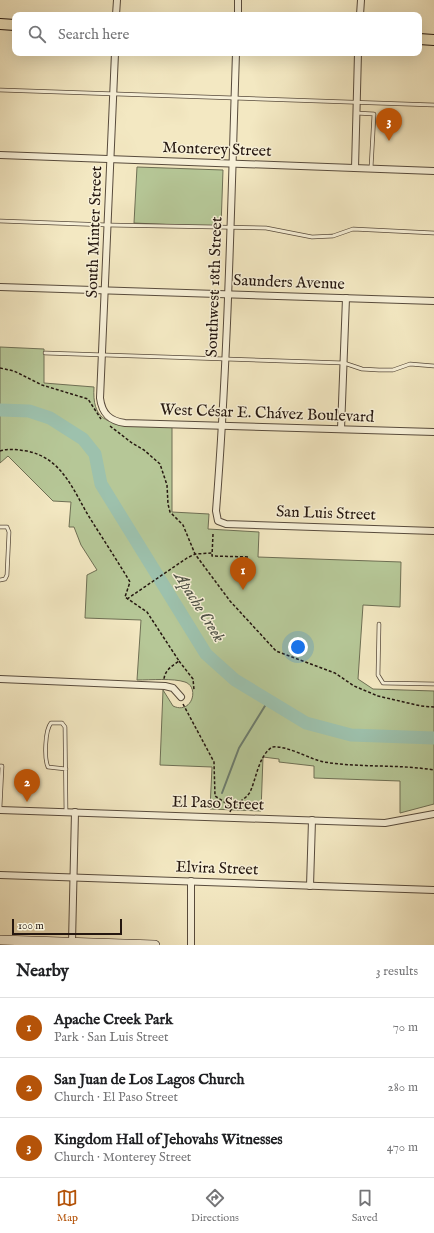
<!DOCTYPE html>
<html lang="en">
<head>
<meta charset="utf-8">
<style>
	body { margin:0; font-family:"IM FELL English",serif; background:#f2f2f2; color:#202124 }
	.scale { position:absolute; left:12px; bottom:10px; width:110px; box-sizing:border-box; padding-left:4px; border:2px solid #251710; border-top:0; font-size:11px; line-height:14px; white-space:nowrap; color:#251710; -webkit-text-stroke:3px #f7f0d7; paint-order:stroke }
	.you { position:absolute; left:298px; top:647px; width:14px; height:14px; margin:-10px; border:3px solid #fff; border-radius:50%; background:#1a73e8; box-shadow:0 0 0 6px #1a73e833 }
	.badge { display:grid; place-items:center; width:26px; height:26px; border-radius:50%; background:#b45309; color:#fff; font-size:13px; font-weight:700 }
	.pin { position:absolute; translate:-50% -33px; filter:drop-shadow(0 1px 2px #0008) }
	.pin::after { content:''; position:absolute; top:21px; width:14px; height:12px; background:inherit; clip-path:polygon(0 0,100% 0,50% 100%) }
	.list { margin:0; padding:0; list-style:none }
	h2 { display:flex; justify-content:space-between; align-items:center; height:52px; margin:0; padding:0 16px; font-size:17px }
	h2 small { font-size:13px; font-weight:400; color:#757577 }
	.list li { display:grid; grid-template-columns:26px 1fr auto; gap:12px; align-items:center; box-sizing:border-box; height:60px; padding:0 16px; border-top:1px solid #e0e0e0 }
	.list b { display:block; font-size:15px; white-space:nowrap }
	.list p { margin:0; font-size:13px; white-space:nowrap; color:#757577 }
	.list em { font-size:13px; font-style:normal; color:#757577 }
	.icon { flex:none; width:22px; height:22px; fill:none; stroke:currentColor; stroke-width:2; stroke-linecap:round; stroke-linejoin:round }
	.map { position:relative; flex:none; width:434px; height:945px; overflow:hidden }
	.search { position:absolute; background:#fff; box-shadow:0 4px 16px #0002; left:12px; right:12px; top:12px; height:44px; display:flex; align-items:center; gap:10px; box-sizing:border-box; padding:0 14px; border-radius:8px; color:#757577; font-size:15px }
	.sheet { height:232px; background:#fff }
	nav { display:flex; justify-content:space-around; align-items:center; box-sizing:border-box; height:56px; border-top:1px solid #e0e0e0; background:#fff; font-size:11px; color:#757577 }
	nav a { display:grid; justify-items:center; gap:2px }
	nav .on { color:#b45309 }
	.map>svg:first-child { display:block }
	.green { fill:#b6c797; stroke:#6e6f54 }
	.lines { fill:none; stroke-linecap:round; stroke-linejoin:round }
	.stream { stroke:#6d7d6e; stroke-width:2 }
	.river { stroke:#9dc1ad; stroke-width:13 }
	.lane-casing { stroke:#584b3c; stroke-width:4.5 }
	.street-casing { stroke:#584b3c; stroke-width:8 }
	.secondary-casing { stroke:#251710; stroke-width:10 }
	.primary-casing { stroke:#251710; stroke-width:12 }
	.path { stroke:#251710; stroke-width:1.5; stroke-dasharray:3 2; stroke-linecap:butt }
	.lane { stroke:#f7f0d7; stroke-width:3 }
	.street { stroke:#f7f0d7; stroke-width:6 }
	.secondary { stroke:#f7f0d7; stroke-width:9 }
	.primary { stroke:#f3e8c2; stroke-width:10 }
	.labels { text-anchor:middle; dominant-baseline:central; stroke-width:3; stroke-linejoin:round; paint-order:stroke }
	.street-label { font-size:16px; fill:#251710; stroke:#f7f0d7 }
	.water-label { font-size:17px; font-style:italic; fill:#4f5247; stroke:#f7f0d7 }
</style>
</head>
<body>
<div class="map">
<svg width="434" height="945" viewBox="0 0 434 945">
	<rect width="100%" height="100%" fill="#f3e8c2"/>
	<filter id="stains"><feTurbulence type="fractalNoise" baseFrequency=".005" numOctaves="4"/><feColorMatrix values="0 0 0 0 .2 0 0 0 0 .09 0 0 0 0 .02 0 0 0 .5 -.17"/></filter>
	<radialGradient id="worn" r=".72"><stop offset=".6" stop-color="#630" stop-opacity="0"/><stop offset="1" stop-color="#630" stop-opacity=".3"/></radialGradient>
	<g class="green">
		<path d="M137 167 223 170 221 227 134 223Z"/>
		<path d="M0 347 44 349V383L94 387C92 419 106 424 135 425 148 426 160 426 172 427V512L209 514 208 529 259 532 258 557 401 562 400 607 363 605 358 679 373 689 434 691V804L400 813V781L314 778V766L279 762V759L263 757 261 811 210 809 212 767 160 765 163 690 173 706C192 715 200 687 185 682 173 678 151 680 137 680L141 620 85 618 87 575 97 570 81 545 74 527H69L71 502 53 501 8 456 0 463Z"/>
	</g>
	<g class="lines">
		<path class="stream" d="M222 793 239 748 268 701"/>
		<path class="river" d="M0 410 29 411 50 418 83 439 95 454 101 484 206 654 235 680 306 723 351 735 434 738"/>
		<g class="lane-casing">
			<g id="lane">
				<path d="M0 90 434 105"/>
				<path d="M356 113 374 114 371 168"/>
				<path d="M0 221 108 225 266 228 312 237 333 236 353 229 434 233"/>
				<path d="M45 353 344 363 362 369 379 370H393L410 364 434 366"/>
				<path d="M0 527H7L9 532 7 575 5 579 0 580"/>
				<path d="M379 624 378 675 383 683 434 684"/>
				<path d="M0 766H2L0 807"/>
				<path d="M66 812 65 727 62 723H51C45 730 44 758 48 767L66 769"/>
			</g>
		</g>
		<g class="street-casing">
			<g id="street">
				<path d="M116 15 117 0"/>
				<path d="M238 15V0"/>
				<path d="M360 15 361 0"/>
				<path d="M115 53 100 398C102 414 110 421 125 423L434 432"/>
				<path d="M236 53C231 206 228 359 216 511L218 521 226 524 434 531"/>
				<path d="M0 155 434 171"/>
				<path d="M355 168 358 53"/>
				<path d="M0 287 434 301"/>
				<path d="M341 429 346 298"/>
				<path d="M0 679 165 686 173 688 181 697"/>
				<path d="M0 810 385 823 434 814"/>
				<path d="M0 875 434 890"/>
				<path d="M310 886 312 820"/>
				<path d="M72 942 75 812"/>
				<path d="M191 945V881"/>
			</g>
		</g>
		<g class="secondary-casing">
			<path id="secondary" d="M0 940 155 945"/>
		</g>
		<g class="primary-casing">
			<g id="primary">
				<path d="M0 24 15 25"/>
				<path d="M419 39 434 40"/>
			</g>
		</g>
		<g class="path">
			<path d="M0 368 14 371 42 385 88 399 101 419"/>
			<path d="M110 426 132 443 144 450 160 464 167 485 168 504 170 512 183 525 195 554 230 601 276 651 335 673 354 686 378 696 421 706 434 707"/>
			<path d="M0 451C9 448 18 450 27 451 65 459 74 494 93 523 105 542 118 562 130 582L125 597 147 612 179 661C172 666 165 670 164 679"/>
			<path d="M213 534 212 556 250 557"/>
			<path d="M127 599 187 558 195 554 213 553"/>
			<path d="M179 661 193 679 194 690"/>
			<path d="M183 704 214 762 215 796 232 807"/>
			<path d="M230 812C234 802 245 801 250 792 257 777 258 757 272 747 287 745 309 759 324 762 361 768 398 764 434 770"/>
		</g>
		<use href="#lane" class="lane"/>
		<use href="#street" class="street"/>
		<use href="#secondary" class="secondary"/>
		<use href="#primary" class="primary"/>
	</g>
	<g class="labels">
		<g class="street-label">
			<text transform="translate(217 150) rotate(2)">Monterey Street</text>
			<text transform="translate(95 232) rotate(-88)">South Minter Street</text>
			<text transform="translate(289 283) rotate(2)">Saunders Avenue</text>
			<text transform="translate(215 287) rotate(-88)">Southwest 18th Street</text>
			<text transform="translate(267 414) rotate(2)">West César E. Chávez Boulevard</text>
			<text transform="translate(326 514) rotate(2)">San Luis Street</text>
			<text transform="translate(218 804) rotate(2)">El Paso Street</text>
			<text transform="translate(217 869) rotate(2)">Elvira Street</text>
		</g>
		<g class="water-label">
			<text transform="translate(199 607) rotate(58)">Apache Creek</text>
		</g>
	</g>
	<rect width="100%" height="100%" filter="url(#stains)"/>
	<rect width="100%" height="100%" fill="url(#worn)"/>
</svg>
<div class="scale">100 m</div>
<div class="you"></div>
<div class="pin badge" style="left:243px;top:590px">1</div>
<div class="pin badge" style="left:27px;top:802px">2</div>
<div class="pin badge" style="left:389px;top:141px">3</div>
<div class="search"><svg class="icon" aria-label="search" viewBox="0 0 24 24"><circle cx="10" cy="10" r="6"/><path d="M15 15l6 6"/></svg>Search here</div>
</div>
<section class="sheet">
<h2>Nearby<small>3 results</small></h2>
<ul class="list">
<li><span class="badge">1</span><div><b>Apache Creek Park</b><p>Park · San Luis Street</p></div><em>70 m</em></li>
<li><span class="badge">2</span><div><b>San Juan de Los Lagos Church</b><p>Church · El Paso Street</p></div><em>280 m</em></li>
<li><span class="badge">3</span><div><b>Kingdom Hall of Jehovahs Witnesses</b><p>Church · Monterey Street</p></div><em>470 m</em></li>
</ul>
</section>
<nav>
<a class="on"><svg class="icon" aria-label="map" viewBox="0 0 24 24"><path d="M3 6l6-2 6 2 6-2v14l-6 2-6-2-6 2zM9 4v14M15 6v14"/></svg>Map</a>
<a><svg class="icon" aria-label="directions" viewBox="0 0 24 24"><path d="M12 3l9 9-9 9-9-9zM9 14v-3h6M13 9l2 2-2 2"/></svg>Directions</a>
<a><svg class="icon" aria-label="saved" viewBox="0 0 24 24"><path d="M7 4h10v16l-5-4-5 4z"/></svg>Saved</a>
</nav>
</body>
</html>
